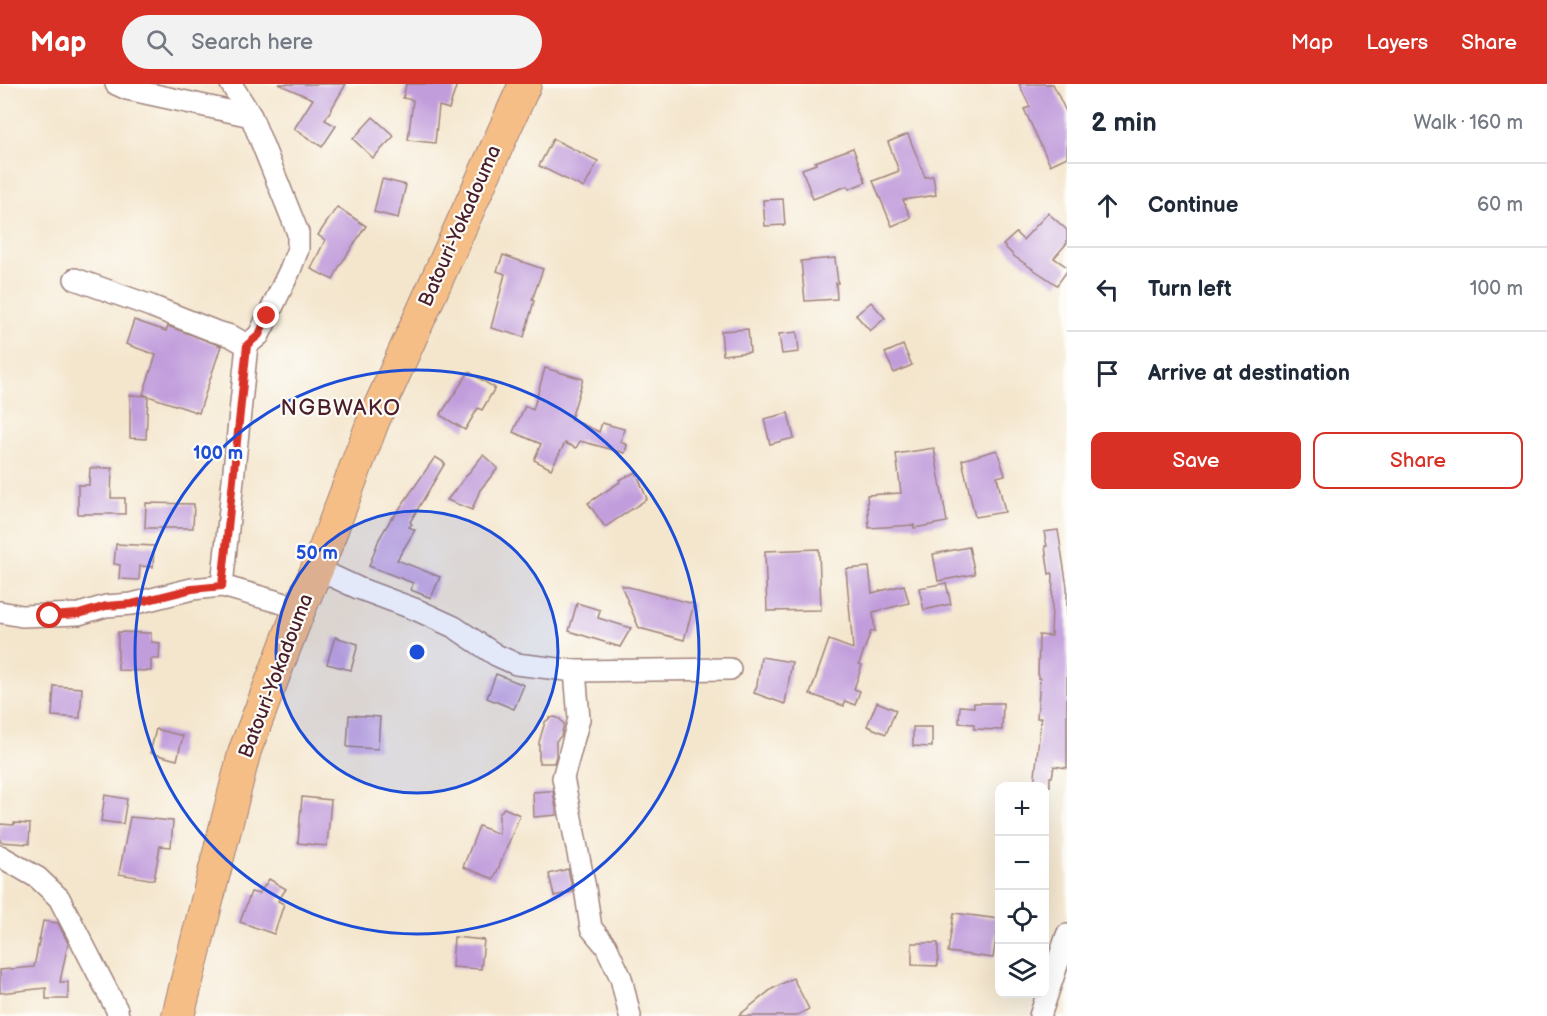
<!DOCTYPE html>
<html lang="en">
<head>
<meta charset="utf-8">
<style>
	body { margin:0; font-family:"Balsamiq Sans",sans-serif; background:#f2f2f3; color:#1f2937 }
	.controls { position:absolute; right:18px; bottom:18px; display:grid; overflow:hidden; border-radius:12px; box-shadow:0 6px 24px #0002 }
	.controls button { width:54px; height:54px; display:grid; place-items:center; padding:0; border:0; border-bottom:2px solid #e0e1e3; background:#fff; color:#1f2937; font:30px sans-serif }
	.stop { position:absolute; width:18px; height:18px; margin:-14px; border:4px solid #d93025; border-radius:50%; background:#fff }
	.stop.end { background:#d93025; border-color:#fff; box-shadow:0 2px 6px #0008 }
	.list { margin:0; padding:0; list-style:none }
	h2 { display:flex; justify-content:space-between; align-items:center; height:78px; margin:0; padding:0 24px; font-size:26px }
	h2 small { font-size:20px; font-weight:400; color:#747a83 }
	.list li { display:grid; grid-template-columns:39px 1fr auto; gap:18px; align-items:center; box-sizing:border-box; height:84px; padding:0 24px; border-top:2px solid #e0e1e3 }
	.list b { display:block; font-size:22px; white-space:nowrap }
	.list em { font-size:20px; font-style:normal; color:#747a83 }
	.actions { display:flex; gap:12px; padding:18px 24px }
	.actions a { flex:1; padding:14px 0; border:2px solid #d93025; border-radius:12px; text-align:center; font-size:21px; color:#d93025 }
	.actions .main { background:#d93025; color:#fff }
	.icon { flex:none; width:33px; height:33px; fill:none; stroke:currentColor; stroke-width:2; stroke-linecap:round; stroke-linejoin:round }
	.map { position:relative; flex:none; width:1067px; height:932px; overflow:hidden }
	header { display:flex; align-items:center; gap:36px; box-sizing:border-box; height:84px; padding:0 30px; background:#d93025; color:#fff }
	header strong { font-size:28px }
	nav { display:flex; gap:33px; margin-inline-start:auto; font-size:21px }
	.search { width:420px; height:54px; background:#f2f2f3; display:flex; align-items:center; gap:15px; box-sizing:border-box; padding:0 21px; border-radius:33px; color:#747a83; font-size:22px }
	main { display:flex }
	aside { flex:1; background:#fff }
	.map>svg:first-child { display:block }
	.building { fill:#c19ddc }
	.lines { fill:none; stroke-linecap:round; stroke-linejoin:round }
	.minor-casing { stroke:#9f827c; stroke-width:24 }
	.highway-casing { stroke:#9f827c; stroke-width:34 }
	.minor { stroke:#fff; stroke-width:21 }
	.highway { stroke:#f6be87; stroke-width:32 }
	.route { stroke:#d93025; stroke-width:8 }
	.ring { fill:none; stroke:#1d4ed8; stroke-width:3 }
	.labels { text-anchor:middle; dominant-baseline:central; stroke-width:4.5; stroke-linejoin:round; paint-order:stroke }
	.street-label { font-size:20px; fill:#4a1f2b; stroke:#fdfcf7 }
	.quarter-label { font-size:22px; letter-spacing:1.5px; fill:#4a1f2b; stroke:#fdfcf7 }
	.centre { fill:#1d4ed8; stroke:#fdfcf7; stroke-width:3 }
	.ring-label { font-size:18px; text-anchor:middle; font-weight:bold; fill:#1d4ed8; stroke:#fdfcf7; stroke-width:4.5; stroke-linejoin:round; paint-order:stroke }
</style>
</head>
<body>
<header>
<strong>Map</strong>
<div class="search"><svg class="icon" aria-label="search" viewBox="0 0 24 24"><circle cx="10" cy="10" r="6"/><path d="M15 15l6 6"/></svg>Search here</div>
<nav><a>Map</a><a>Layers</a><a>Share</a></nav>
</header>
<main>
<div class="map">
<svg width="1067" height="932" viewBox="0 0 1067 932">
	<rect width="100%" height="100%" fill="#fdfcf7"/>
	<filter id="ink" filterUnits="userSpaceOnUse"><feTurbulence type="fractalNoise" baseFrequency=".0167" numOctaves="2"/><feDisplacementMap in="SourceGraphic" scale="12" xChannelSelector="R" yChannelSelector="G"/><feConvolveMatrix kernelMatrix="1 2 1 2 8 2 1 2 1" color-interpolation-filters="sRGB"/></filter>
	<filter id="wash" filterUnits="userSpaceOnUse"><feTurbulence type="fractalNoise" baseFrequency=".008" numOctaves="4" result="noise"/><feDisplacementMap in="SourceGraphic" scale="24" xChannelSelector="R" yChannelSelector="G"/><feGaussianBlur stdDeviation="1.35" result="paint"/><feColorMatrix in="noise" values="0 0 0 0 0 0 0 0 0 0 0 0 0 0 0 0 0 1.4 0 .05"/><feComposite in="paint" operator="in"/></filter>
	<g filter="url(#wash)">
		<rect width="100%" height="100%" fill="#f4e6cd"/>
		<g id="blocks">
			<g class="building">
				<path d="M278 0H346L325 36 336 42 322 63 294 45 313 15Z"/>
				<path d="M406 0H457L449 25 439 22 435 59 408 56 413 16 403 14Z"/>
				<path d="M1019 0H1053L1067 30V73L1050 81 1024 25 1030 23Z"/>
				<path d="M373 33 394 52 373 74 353 55Z"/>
				<path d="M908 50 925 93 933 92 936 111 903 116 911 134 892 142 873 97 899 87 888 58Z"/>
				<path d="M553 55 598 77 584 104 539 82Z"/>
				<path d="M853 64 866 98 849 105 847 102 813 115 802 85 816 80 815 78Z"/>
				<path d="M382 95 406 101 398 134 374 128Z"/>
				<path d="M783 115 785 141 765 142 763 116Z"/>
				<path d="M337 123 366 142 339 183 333 196 311 185 325 156 318 151Z"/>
				<path d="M1048 129 1067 146V159L1054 174 1067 183V187L1057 201 1015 173 1003 161 1016 149 1023 156Z"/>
				<path d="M503 171 543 185 532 216 534 217 524 253 491 244 505 190 497 187Z"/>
				<path d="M835 174 838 199H836L837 215 805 217 801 177Z"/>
				<path d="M871 218 885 234 870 247 856 231Z"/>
				<path d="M134 236 166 247 168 242 221 262 199 329 148 312 146 355 130 354V311L147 312 143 310 156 271 126 260Z"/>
				<path d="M748 245 750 268 723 271 721 247Z"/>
				<path d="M797 248 799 268 782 270 779 250Z"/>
				<path d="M903 261 912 281 894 289 885 269Z"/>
				<path d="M545 284 583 295 571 335 599 348 602 339 624 345 621 358 627 361 625 369 580 357 576 364 565 359 551 385 534 376 541 360 513 348 525 322 533 326Z"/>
				<path d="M469 288 495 304 482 326 478 324 465 346 440 331Z"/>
				<path d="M788 329 794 354 770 360 764 335Z"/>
				<path d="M934 364 947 438 914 444V441L869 444 867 411 901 409 896 370Z"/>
				<path d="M997 366 1005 391 997 393 1005 428 975 433 962 376Z"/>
				<path d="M483 371 498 384 480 406 472 426 447 416Z"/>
				<path d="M435 373 445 379 410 438 412 440 409 443 415 446 397 476 440 493 431 514 411 506 413 499 369 482 379 455 392 433 393 434Z"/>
				<path d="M90 384H112L111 414H125V430H78V401H89Z"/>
				<path d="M636 388 647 415 605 443 588 419 620 398 619 396Z"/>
				<path d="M146 419 194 420 193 444H145Z"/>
				<path d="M1058 446 1067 503V684L1054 682 1052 693H1050V702H1034L1041 634H1037L1040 594H1038L1039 551 1051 552 1053 491 1052 489 1049 490 1045 462H1047L1044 448Z"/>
				<path d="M116 460 154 462 153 483 140 482 139 496 119 495 120 481 114 480Z"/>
				<path d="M969 463 975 490 938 497 933 470Z"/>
				<path d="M819 465 821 526 767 527 765 467Z"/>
				<path d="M869 483 872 509 904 501 909 519 873 528 875 547H871L859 580 862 581 854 605 860 607 855 621 845 617 844 622 810 610 829 556 853 565 846 485Z"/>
				<path d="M946 499 951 520 924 526 919 504Z"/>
				<path d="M621 501 694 520 684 556 639 544Z"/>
				<path d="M577 519 600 526 598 534 631 544 620 563 569 547Z"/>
				<path d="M118 548 151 549V558L160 559 159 575H151V587L118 586Z"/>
				<path d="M335 553 358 560 351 586 327 580Z"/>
				<path d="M761 573 792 578 785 620 754 609 757 601Z"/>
				<path d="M496 590 524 601 514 625 487 614Z"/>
				<path d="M54 602 82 604 80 634 52 632Z"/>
				<path d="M877 618 896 626 886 650 867 642Z"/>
				<path d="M974 619H1003L1002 646 974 645V640L959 639 960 622 974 623Z"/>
				<path d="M349 631 380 633 378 665 347 663Z"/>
				<path d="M555 633 560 635 564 640 561 652 556 657V672L554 679H539V658L545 638 550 634Z"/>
				<path d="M913 643H932V663L913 662Z"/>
				<path d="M156 645 183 652 177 676 150 669Z"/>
				<path d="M548 707H553L557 731 534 733 533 708Z"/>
				<path d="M105 711 127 715 123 740 101 737Z"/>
				<path d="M302 713 331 716 327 762 298 759Z"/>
				<path d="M504 724 520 731 494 795 463 783 479 742 499 750V730Z"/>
				<path d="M130 733 173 737 171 763 160 762 154 796 119 790Z"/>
				<path d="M14 739 30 740 29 760 0 758V740L14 741Z"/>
				<path d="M568 785 573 808 554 812 549 790Z"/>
				<path d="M269 795 286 805 278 817 284 820 274 850 240 838 251 808 259 810Z"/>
				<path d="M954 829 999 835 993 874 948 868Z"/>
				<path d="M43 837 58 839 68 859 60 898H68V915H46V904L0 909V886L34 883Z"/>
				<path d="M454 853 484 856 481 885 452 883Z"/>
				<path d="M912 859H938V882L912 881Z"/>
				<path d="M793 894 809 925 796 932H738L772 905Z"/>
			</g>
		</g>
	</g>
	<g filter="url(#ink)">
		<use href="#blocks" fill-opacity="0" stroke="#9f827c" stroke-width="1.5"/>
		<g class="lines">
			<g class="minor-casing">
				<g id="minor">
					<path d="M116 0 127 5 251 32"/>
					<path d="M75 195 151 222 214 247 231 252 247 261 259 251 290 186 298 165V149L251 32 231 0"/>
					<path d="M247 261 222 502 300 524"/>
					<path d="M317 485 358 504 417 526 454 543 496 571 516 580 575 587 730 585"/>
					<path d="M0 528 22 532 79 530 106 522 132 520 192 505 222 502"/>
					<path d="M575 587 579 635 563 694 585 804 591 844 606 862 621 894 630 932"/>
					<path d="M0 772 38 794 59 814 117 926 118 932"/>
					<path d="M1040 932 1067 851"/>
				</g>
			</g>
			<g class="highway-casing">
				<path id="highway" d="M178 932 245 666 300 524 317 485 374 335 525 0"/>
			</g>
			<use href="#minor" class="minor"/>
			<use href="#highway" class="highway"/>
		</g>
	</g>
	<g class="lines" filter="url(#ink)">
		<path class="route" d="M50 532 79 530 106 522 132 520 192 505 222 502 247 261 259 251 267 232"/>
	</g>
	<circle cx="417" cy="568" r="141" fill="#1d4ed8" fill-opacity=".12"/>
	<g class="ring">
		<circle cx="417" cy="568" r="141"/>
		<circle cx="417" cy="568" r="282"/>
	</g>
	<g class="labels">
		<g class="street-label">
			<text transform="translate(460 142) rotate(-66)">Batouri-Yokadouma</text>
			<text transform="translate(276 592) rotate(-69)">Batouri-Yokadouma</text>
		</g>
		<g class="quarter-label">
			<text x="341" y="324">NGBWAKO</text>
		</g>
	</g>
	<circle cx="417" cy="568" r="9" class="centre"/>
	<g class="ring-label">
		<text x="218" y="375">100 m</text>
		<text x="317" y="475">50 m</text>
	</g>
</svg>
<div class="controls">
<button>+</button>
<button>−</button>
<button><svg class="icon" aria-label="locate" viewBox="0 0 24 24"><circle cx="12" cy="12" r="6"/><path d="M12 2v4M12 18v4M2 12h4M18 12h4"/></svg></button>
<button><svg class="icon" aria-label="layers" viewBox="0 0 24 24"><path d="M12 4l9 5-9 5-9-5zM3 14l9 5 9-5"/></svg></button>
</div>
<div class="stop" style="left:50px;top:532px"></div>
<div class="stop end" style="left:267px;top:232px"></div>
</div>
<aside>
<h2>2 min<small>Walk · 160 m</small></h2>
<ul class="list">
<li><svg class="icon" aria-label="ahead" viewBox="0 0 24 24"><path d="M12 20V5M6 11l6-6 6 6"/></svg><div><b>Continue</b></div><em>60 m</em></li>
<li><svg class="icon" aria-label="left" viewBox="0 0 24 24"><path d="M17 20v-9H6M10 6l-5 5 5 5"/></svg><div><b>Turn left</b></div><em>100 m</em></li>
<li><svg class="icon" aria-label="arrive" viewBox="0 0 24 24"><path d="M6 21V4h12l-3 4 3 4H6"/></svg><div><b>Arrive at destination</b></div></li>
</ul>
<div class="actions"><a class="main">Save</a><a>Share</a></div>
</aside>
</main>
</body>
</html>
